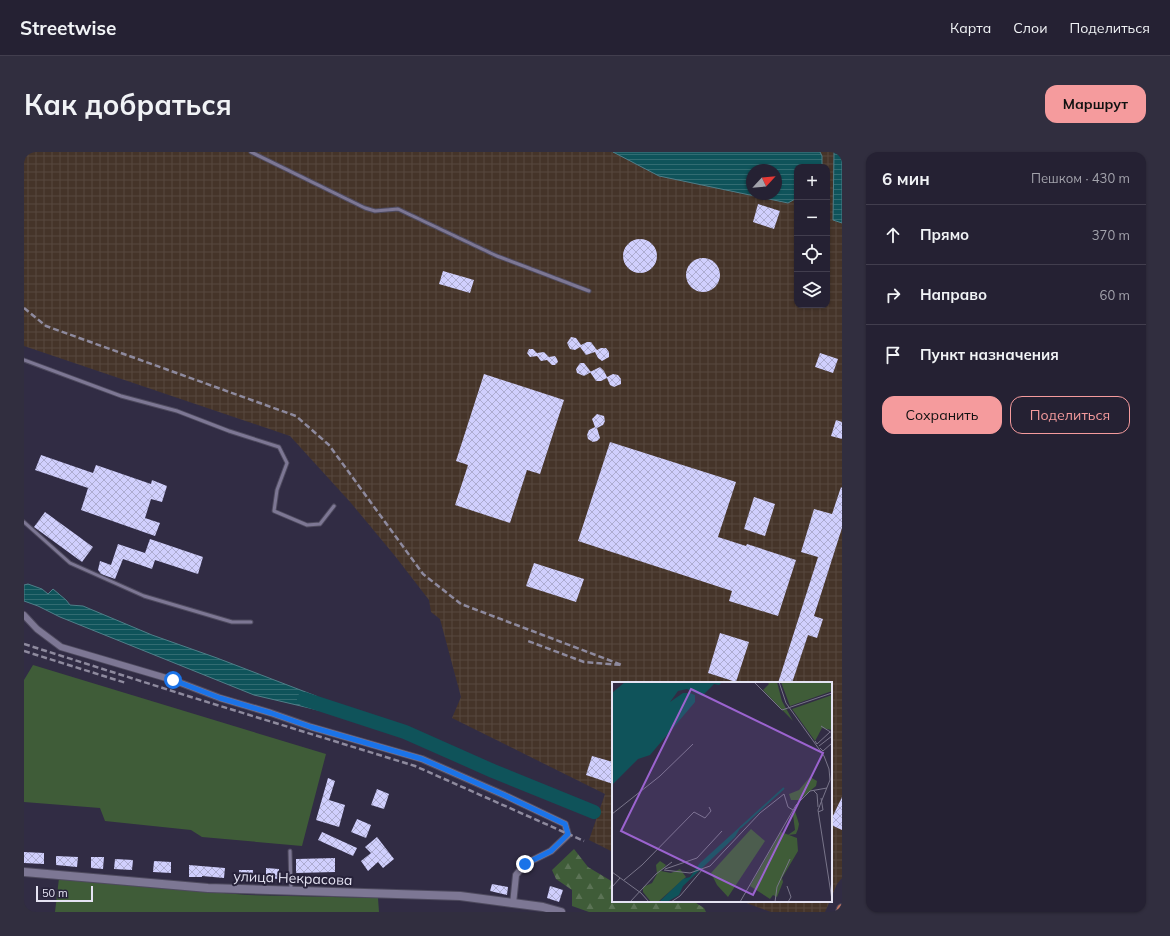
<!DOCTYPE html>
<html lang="ru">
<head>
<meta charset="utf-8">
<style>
	body { margin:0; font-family:Mulish,sans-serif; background:#312e3f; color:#f1f3f6 }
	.controls { position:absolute; right:12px; top:12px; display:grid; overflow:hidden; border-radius:8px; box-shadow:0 1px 3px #0004 }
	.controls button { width:36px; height:36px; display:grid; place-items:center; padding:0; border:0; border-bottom:1px solid #423e4e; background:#252133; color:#f1f3f6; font:20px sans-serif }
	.compass { position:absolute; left:722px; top:12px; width:36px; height:36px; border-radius:50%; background:#252133; box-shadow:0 1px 3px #0004; rotate:64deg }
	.scale { position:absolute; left:12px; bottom:10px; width:57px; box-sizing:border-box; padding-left:4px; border:2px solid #e5e3f3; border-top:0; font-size:11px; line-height:14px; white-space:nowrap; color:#e5e3f3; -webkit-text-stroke:3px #27223a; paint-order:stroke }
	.stop { position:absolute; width:12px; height:12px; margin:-9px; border:3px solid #1a73e8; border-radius:50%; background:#fff }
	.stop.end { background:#1a73e8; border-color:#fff; box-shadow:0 1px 4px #0008 }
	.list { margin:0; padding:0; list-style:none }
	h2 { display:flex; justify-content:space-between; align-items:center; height:52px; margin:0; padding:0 16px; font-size:17px }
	h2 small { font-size:13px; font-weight:400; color:#a3a3ac }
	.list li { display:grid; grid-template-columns:26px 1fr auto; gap:12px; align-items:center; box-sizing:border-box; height:60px; padding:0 16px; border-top:1px solid #423e4e }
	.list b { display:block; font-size:15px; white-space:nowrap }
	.list em { font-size:13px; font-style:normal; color:#a3a3ac }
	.actions { display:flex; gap:8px; padding:12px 16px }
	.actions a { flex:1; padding:9px 0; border:1px solid #f59b9d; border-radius:12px; text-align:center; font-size:14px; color:#f59b9d }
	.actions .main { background:#f59b9d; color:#111 }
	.icon { flex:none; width:22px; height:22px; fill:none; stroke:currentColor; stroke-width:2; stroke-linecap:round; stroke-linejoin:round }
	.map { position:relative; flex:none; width:818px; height:760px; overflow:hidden; border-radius:12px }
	header { display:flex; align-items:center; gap:24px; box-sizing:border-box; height:56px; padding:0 20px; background:#252133; border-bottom:1px solid #423e4e }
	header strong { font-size:19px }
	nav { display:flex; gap:22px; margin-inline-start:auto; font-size:14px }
	.intro { display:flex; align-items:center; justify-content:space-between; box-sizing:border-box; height:96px; padding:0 24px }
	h1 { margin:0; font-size:28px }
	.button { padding:10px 18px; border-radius:12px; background:#f59b9d; color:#111; font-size:14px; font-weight:700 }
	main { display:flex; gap:24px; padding:0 24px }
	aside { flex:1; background:#252133; border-radius:12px; box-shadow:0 1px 3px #0004 }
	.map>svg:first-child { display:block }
	.industrial { fill:url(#industrial-grid) }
	.green { fill:#3f5c38 }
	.forest { fill:url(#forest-firs) }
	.water { fill:url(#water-rules); stroke:#4f7e88; fill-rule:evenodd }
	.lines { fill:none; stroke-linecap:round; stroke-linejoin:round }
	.river { stroke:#0f535a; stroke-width:14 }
	.building { fill:url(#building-cross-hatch) }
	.service-casing { stroke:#4e4a5e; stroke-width:5 }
	.minor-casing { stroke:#4e4a5e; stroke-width:8 }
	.tertiary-casing { stroke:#4e4a5e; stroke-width:10 }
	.primary-casing { stroke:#4e4a5e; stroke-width:12 }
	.service { stroke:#7d7794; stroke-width:3 }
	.minor { stroke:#7d7794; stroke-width:6 }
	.tertiary { stroke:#7d7794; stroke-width:8 }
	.primary { stroke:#c37663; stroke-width:10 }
	.rail { stroke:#8e8a9e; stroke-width:2.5; stroke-dasharray:6 3; stroke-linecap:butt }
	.route { stroke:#1a73e8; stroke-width:5 }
	.labels { text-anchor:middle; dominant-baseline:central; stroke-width:4; stroke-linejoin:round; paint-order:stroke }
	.street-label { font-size:14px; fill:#e5e3f3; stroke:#27223a }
	.inset-river { fill:none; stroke:#0f535a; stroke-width:2 }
	.inset-road { fill:none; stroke:#79758a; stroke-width:1 }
	.view { fill:#9b63cf; fill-opacity:0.15; stroke:#9b63cf; stroke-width:2 }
	.inset-edge { fill:none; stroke:#e5e3f3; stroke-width:2 }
</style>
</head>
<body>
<header>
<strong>Streetwise</strong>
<nav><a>Карта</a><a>Слои</a><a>Поделиться</a></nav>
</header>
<div class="intro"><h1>Как добраться</h1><a class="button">Маршрут</a></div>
<main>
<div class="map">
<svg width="818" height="760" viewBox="0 0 818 760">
	<defs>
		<pattern id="industrial-grid" width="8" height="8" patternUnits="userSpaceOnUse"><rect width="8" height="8" fill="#453429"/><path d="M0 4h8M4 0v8" fill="none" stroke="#57483e"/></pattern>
		<pattern id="forest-firs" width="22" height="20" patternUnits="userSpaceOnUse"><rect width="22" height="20" fill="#3f5c38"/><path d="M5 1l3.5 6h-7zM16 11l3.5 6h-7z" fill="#5b7355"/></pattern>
		<pattern id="water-rules" width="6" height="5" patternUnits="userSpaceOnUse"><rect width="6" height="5" fill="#0f535a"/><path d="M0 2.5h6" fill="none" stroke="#326c72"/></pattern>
		<pattern id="building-cross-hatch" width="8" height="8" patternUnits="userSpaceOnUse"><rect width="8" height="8" fill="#d0cffd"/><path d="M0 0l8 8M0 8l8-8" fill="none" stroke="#adacd0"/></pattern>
	</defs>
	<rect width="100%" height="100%" fill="#312c44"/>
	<g class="industrial">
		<path d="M0 0H589L635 24 764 51 773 46V153H803V15H798V4L796 0H810L809 68 818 71V726L813 732 807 746V531H589V700L565 688 581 642 428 566 437 545 416 467 407 460 405 448 371 404 327 351 266 284 0 194Z"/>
		<path d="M717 749H806L801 760H747Z"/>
	</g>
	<g class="green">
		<path d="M9 513 302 602 278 694 178 685 167 678 81 669 76 656 0 650V528Z"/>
		<path d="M35 726 99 733 224 743 354 746 355 760H31Z"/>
	</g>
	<path class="forest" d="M550 697 564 715 589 730V749H669L680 756 682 760H565L548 754V738L532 727 528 718Z"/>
	<g class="water">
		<path d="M589 0H796L798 4V15H773V46L764 51 635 24ZM728 18H752V42H728Z"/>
		<path d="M810 0H818V71L809 68Z"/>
		<path d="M4 432 18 437 24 442 29 437 42 448 46 453 59 454 128 483 193 506 292 544 299 549 294 558 230 543 36 465 14 454 0 449V433Z"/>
	</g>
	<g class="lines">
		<path class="river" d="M280 547 381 580 469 619 570 660"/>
	</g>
	<g class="building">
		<path d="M734 52 756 59 750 77 729 70Z"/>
		<circle cx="616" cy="104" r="17"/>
		<circle cx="679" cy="123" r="17"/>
		<path d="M419 119 450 128 446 141 415 132Z"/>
		<path d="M547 185 552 186 557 193 563 190H567L573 198 577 196H582L585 200V205L578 209 574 206 571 200 562 203 556 195 551 198 546 197 543 191Z"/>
		<path d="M505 197H509L513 201 520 200 525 205 531 204 533 207 534 210 531 213H528L523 208 517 209 513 204 506 205 503 201Z"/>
		<path d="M796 201 814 207 809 221 791 215Z"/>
		<path d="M556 211H560L567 220 560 224 553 221 552 217Z"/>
		<path d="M576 215 580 219 583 225 589 222 594 223 597 227V232L590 235 586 233 583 226 577 229H572L566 220Z"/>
		<path d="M460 222 540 248 516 322 503 318 486 371 431 353 444 313 432 309Z"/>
		<path d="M573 262 580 264 581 269 579 273 573 276 576 286 573 289 569 290 564 287 563 283 565 278 571 275 568 267Z"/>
		<path d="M812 268 818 270V287L807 284Z"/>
		<path d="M586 290 712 330 694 385 722 394 723 392 772 408 754 464 705 449 708 439 554 389Z"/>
		<path d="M17 303 69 321 72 313 127 332 128 328 143 334 138 350 127 347 121 366 136 371 131 384 57 358 64 336 11 318Z"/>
		<path d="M817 335 818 336V376L790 464 799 467 793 486 784 483 768 531H754L794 405 777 400 790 357 808 362Z"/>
		<path d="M730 345 751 352 741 384 720 377Z"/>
		<path d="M21 360 69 395 58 410 10 375Z"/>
		<path d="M126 387 179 405 174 422 131 408 128 417 99 407 91 427 77 422 74 418 76 409 87 413 94 392 121 401Z"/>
		<path d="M510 411 560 427 552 450 502 434Z"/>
		<path d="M696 481 725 490 712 530 684 521Z"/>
		<path d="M568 604 589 610V632L562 623Z"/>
		<path d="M304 626 311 629 305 648 321 653 315 675 292 668Z"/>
		<path d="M353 637 365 642 360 657 347 653Z"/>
		<path d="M818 645V678L807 673V668Z"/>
		<path d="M333 667 347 673 342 686 327 680Z"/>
		<path d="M298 680 333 696 329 704 294 688Z"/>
		<path d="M353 685 370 707 359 716 354 710 344 719 337 709 347 701 341 695Z"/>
		<path d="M0 700 20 701V712L0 711Z"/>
		<path d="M32 704 54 705 53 715 32 713Z"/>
		<path d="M67 705H80L79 717 67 716Z"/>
		<path d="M311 706V720L272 721V707Z"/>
		<path d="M91 707 109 708 108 718 90 717Z"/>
		<path d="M130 709 147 710V721L129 720Z"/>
		<path d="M165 713 201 716 200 726 178 724V725H165Z"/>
		<path d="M242 716 255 717V727L242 726Z"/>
		<path d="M215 718H229L228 728 215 727Z"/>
		<path d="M468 732 484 735 483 743 466 739Z"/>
		<path d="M526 734 539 738 535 750 523 746Z"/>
	</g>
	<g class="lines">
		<g class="service-casing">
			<g id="service">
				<path d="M227 0 341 56 351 59 374 57 473 104 565 139"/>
				<path d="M0 208 97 244 153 259 205 279 255 295 263 311 253 338 250 359 283 373 296 372 310 354"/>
				<path d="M0 370 46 411 120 444 208 470H227"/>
				<path d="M266 699 267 738"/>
			</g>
		</g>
		<g class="minor-casing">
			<path id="minor" d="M0 463 13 477 37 495 149 528 196 546 247 561 287 575 398 607 480 643 541 672 544 683 527 699 501 712 492 723 489 752"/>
		</g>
		<g class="tertiary-casing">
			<path id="tertiary" d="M0 720 184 736 436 744 519 755 537 760"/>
		</g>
		<g class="primary-casing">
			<path id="primary" d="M817 760 818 757"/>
		</g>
		<use href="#service" class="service"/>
		<use href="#minor" class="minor"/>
		<use href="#tertiary" class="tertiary"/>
		<use href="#primary" class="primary"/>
		<g class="rail">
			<path d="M0 156 22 174 272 264 305 293 399 422 437 452 598 513 560 510 504 489"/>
			<path d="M0 492 167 545 391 614 560 689"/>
			<path d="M0 499 102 531"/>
		</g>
	</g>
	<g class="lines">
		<path class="route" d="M149 528 196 546 247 561 287 575 398 607 480 643 541 672 544 682 527 699 501 712"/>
	</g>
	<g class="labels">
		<g class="street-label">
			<text transform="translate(269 726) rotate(2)">улица Некрасова</text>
		</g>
	</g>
	<g transform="translate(588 530)">
		<rect width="220" height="220" fill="#312c44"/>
		<path d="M139 147 153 159 116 215 105 203 99 191ZM169 150 185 156 186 169 170 196 171 200 165 215 161 213 158 217 138 204Z" fill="#3f5c38"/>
		<path d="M198 95 205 99 204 104 187 118H179L177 112 187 108ZM183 129 187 142 186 147 184 152 176 153 183 148 181 133ZM48 179 54 183 49 189 59 191 68 187 74 195 47 219 39 220 31 210V205L40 201 45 192 44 183Z" fill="#3f5c38"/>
		<path d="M155 0H165L170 19 181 39 151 8 157 2ZM169 0H220V9L178 24ZM220 13V48L210 46 203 59 180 27Z" fill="#3f5c38"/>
		<path d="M13 0H110L107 3 102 2 90 14 75 7 66 9 58 20 71 11H78L83 13V20L38 73 26 77 0 103V11ZM130 143 123 155 71 204 67 213 55 220H47L71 197 78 195 88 181Z" fill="#0f535a"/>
		<path class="inset-river" d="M128 146 172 106"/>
		<path class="inset-road" d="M142 0 170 28 220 11M167 0 174 21 212 74 217 87 218 98 206 128 220 218M209 44 220 51M203 59 205 62 218 50M207 64 220 54M208 66 211 69 220 61M201 108 205 112 206 125M206 130 211 128 209 116M0 138V132L48 94 81 62M53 187 85 176 110 149M52 188 78 191 98 184 148 131 172 112 176 125 181 128M0 190 29 211 37 220M12 198 30 183 82 130 93 136 99 129 97 125M175 204 179 215 176 220M0 205 8 196M18 220 44 192 60 180M59 220 68 214 90 188M128 220 184 123 198 109 215 106M163 220 165 205 178 177"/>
		<path class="view" d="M79 7 211 71 141 213 9 149Z"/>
		<rect width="220" height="220" class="inset-edge"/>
	</g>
</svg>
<div class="controls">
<button>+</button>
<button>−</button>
<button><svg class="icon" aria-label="locate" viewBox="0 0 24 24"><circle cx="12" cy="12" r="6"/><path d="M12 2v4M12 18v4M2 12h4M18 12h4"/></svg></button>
<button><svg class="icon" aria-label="layers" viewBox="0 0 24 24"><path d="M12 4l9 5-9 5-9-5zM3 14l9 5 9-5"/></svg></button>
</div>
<svg class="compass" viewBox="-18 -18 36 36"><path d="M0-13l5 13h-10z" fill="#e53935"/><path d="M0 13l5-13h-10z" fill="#a3a3ac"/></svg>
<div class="scale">50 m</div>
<div class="stop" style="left:149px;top:528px"></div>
<div class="stop end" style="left:501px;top:712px"></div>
</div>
<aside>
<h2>6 мин<small>Пешком · 430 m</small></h2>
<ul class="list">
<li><svg class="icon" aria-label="ahead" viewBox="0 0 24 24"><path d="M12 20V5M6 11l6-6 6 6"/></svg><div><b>Прямо</b></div><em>370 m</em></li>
<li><svg class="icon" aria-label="right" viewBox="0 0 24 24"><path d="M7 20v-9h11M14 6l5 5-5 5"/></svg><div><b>Направо</b></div><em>60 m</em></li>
<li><svg class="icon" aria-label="arrive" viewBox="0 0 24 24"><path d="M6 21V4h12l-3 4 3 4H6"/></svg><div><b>Пункт назначения</b></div></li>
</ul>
<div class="actions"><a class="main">Сохранить</a><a>Поделиться</a></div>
</aside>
</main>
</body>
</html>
